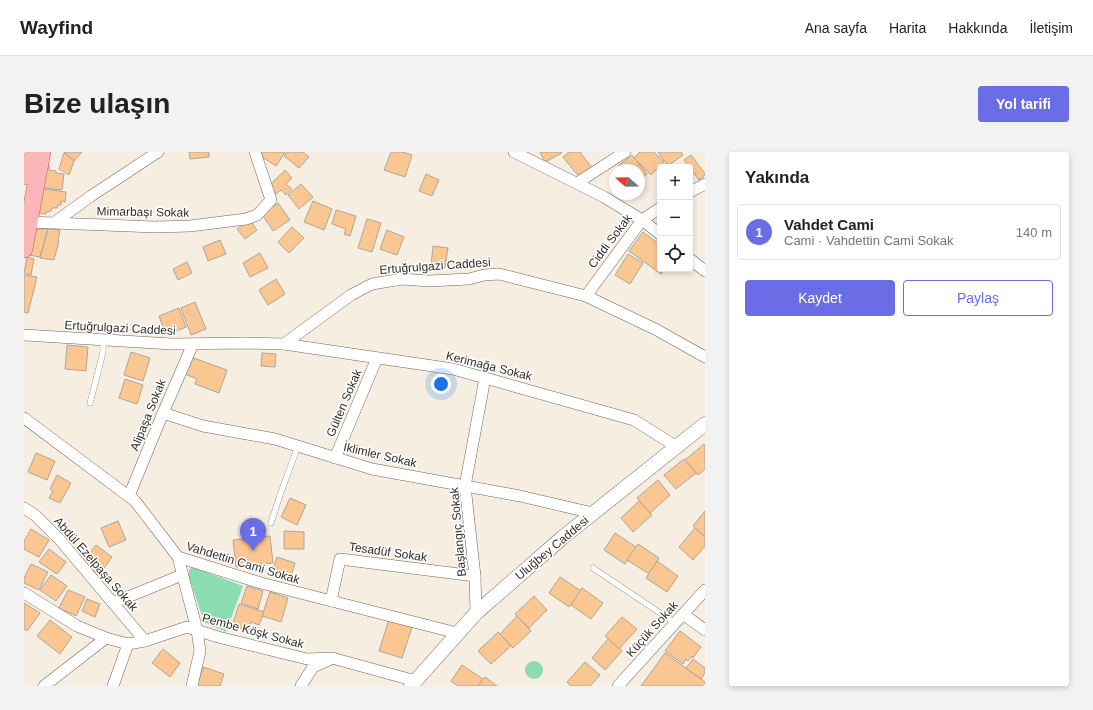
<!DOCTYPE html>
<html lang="tr">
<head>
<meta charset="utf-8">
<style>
	body { margin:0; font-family:Arial,sans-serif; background:#f2f2f2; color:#222 }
	.controls { position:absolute; right:12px; top:12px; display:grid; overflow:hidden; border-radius:4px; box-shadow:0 2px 6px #0003 }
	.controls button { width:36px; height:36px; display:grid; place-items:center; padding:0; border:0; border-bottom:1px solid #e0e0e0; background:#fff; color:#222; font:20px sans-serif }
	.compass { position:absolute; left:585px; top:12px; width:36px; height:36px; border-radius:50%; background:#fff; box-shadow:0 2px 6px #0003; rotate:290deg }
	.you { position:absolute; left:417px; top:232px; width:14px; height:14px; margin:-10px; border:3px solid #fff; border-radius:50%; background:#1a73e8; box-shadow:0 0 0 6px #1a73e833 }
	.badge { display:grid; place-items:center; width:26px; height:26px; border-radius:50%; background:#6b6de6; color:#fff; font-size:13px; font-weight:700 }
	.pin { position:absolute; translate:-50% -33px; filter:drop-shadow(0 1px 2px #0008) }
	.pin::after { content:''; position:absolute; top:21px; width:14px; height:12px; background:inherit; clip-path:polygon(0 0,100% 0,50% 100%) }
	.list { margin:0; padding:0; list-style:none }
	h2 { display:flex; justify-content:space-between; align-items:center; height:52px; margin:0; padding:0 16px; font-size:17px }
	h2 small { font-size:13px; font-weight:400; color:#767676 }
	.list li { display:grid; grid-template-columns:26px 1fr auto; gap:12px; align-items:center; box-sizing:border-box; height:56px; margin:0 8px 8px; padding:0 8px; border:1px solid #e0e0e0; border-radius:4px }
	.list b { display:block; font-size:15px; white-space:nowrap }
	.list p { margin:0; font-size:13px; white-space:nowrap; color:#767676 }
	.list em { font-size:13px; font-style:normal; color:#767676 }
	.actions { display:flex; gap:8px; padding:12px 16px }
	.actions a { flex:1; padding:9px 0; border:1px solid #6b6de6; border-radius:4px; text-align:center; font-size:14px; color:#6b6de6 }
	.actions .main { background:#6b6de6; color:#fff }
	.icon { flex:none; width:22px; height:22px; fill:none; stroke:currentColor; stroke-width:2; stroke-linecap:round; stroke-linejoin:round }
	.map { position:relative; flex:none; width:681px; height:534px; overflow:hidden; border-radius:4px }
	header { display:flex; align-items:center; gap:24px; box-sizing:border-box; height:56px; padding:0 20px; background:#fff; border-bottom:1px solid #e0e0e0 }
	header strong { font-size:19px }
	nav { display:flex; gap:22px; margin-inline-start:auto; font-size:14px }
	.intro { display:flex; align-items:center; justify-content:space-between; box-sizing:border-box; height:96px; padding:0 24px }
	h1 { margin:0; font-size:28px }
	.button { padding:10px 18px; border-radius:4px; background:#6b6de6; color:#fff; font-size:14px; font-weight:700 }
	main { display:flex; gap:24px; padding:0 24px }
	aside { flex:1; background:#fff; border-radius:4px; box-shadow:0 2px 6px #0003 }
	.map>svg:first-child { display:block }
	.green { fill:#8bdcb0 }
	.building { fill:#fac792; stroke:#afa59b }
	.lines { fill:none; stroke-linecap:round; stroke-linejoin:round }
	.service-casing { stroke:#6d665c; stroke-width:6 }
	.minor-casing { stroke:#6d665c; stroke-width:12 }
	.tertiary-casing { stroke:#6d665c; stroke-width:15 }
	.primary-casing { stroke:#b06566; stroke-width:18 }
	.service { stroke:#fff; stroke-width:5.5 }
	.minor { stroke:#fff; stroke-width:11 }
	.tertiary { stroke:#fff; stroke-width:14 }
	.primary { stroke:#f9b5b7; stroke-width:17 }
	.labels { text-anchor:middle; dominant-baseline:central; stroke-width:3; stroke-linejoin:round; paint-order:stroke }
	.street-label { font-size:12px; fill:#302d28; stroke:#fff }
</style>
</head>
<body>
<header>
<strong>Wayfind</strong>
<nav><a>Ana sayfa</a><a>Harita</a><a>Hakkında</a><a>İletişim</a></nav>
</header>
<div class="intro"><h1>Bize ulaşın</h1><a class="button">Yol tarifi</a></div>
<main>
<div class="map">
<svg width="681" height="534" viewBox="0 0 681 534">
	<rect width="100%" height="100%" fill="#f7eee2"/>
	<g class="green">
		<path d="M168 415 219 434 202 480 180 470 165 425V418Z"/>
		<circle cx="510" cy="518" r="9"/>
	</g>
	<g class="building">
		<path d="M40 0H58L50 9Z"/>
		<path d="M165 0H185V5L166 7Z"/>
		<path d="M237 0H261L252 14 235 3Z"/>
		<path d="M263 0H279L285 5 275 16 260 4Z"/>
		<path d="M367 0H379L388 3 381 25 360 18Z"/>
		<path d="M516 0H537L538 1 521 10Z"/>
		<path d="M545 0H556L568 16 556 26 539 5Z"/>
		<path d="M616 0H630L640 10 627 23 610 6Z"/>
		<path d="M634 0H657L659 3 644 14Z"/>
		<path d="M40 1 50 9 45 23 35 17Z"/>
		<path d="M608 3 623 22 615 28V18H598L594 14Z"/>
		<path d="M667 3 681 22V23L675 28 660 8Z"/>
		<path d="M16 12 25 13V18L32 19V21L40 22 38 38 13 35Z"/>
		<path d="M261 18 268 26 262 32 268 37 262 43 257 38 252 42 245 34Z"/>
		<path d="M402 22 415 28 408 44 395 39Z"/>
		<path d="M277 32 289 45 275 57 264 43Z"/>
		<path d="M13 36 42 40 41 50 37 49V53H34L33 56H28L27 59 22 60V62L10 60Z"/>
		<path d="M289 49 308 57 300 78 280 70Z"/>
		<path d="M254 51 266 68 249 79 238 62Z"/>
		<path d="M312 58 332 64 326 84 320 82 322 77 308 72Z"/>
		<path d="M225 67 233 78 221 87 213 77Z"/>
		<path d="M343 67 357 71 348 100 334 96Z"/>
		<path d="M268 75 280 86 265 101 254 90Z"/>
		<path d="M15 77H24L16 105 5 103 7 79Z"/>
		<path d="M24 77 36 78 34 89H35L30 108 16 106Z"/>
		<path d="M363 78 380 85 373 103 356 97Z"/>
		<path d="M619 80 636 93V117H640L637 122 605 99Z"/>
		<path d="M196 88 202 102 184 109 179 95Z"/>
		<path d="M409 94 424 96 421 116 407 114Z"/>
		<path d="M236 101 244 116 226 125 219 111Z"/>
		<path d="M604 102 619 111 606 132 591 123Z"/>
		<path d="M3 105 10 107 7 123 0 121Z"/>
		<path d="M163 110 168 121 154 128 149 117Z"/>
		<path d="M0 123 13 125 4 161 0 160Z"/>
		<path d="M252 127 261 142 244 153 235 138Z"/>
		<path d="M171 150 182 177 167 183 157 156Z"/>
		<path d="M155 156 162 175 142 183 135 164Z"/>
		<path d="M43 193 64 195 62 219 41 217Z"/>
		<path d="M107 200 126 206 119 229 100 223Z"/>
		<path d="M238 201 252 202 251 215 237 214Z"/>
		<path d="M167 205 203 218 195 241 171 232 173 227 161 222Z"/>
		<path d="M101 227 119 233 113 252 95 246Z"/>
		<path d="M680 292 681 293V317L674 323 661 308Z"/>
		<path d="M12 301 31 309 23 328 4 320Z"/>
		<path d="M660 307 672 321 652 337 640 323Z"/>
		<path d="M33 323 47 331 36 351 25 346 29 339 26 337Z"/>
		<path d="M634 328 646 343 626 361 613 346Z"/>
		<path d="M266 346 282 353 273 373 257 365Z"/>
		<path d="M615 349 628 363 609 380 597 366Z"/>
		<path d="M681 359V385L669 374Z"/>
		<path d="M94 369 102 388 85 395 77 376Z"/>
		<path d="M671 376 681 385V394L669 408 655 395Z"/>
		<path d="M7 377 25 388 15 405 0 397V389Z"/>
		<path d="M260 379 280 380V397H260Z"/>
		<path d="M591 381 612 395 601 412 580 398Z"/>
		<path d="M246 384 249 411 212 415 209 388Z"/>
		<path d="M614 392 635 406 625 422 603 408Z"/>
		<path d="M72 393 88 405 75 423 58 410Z"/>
		<path d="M25 397 42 410 33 422 15 410Z"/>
		<path d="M253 405 271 411 266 428 247 423Z"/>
		<path d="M633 409 654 424 643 440 622 426Z"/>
		<path d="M7 412 24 420 15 438 0 431V426Z"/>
		<path d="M27 423 43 434 32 449 16 438Z"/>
		<path d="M536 425 557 439 545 455 525 441Z"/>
		<path d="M223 434 239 439 234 457 217 451Z"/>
		<path d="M558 436 579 451 567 467 547 453Z"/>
		<path d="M44 438 61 445 52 464 35 456Z"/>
		<path d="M246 440 264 446 257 470 238 464Z"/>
		<path d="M510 444 523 458 505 476 491 462Z"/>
		<path d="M63 447 76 452 71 465 58 459Z"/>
		<path d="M0 451 16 461 3 479 0 477Z"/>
		<path d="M215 452 240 460 235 473 227 470 224 479 208 474Z"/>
		<path d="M493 464 507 479 489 496 476 482Z"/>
		<path d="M598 465 613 477 595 497 581 484Z"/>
		<path d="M365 467 388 475 378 506 355 499Z"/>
		<path d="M26 468 48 485 36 502 13 484Z"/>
		<path d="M656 479 677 495 669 506 668 504 664 509 662 507 659 512 641 499Z"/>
		<path d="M474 480 487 494 467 512 454 499Z"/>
		<path d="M584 487 598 499 581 518 568 506Z"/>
		<path d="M139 497 156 511 146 525 128 511Z"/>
		<path d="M641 501 681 530V534H617Z"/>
		<path d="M669 507 681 516V521L677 527 662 516Z"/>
		<path d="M561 510 576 523 566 534H547L543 530Z"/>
		<path d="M438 513 459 527 454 534H434L427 529Z"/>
		<path d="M179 515 200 522 196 534H173Z"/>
		<path d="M461 525 473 534H454Z"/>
	</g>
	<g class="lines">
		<g class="service-casing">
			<g id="service">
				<path d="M66 251 79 200V188"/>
				<path d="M247 371 256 343 274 294"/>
				<path d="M569 416 651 471"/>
			</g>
		</g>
		<g class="minor-casing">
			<g id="minor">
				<path d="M490 0 580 45 618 68 636 82"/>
				<path d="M553 31 601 0"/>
				<path d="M666 40 681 32"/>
				<path d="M5 70 131 75 166 74 222 67 233 63 247 48 231 0"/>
				<path d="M31 70 67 44 134 0"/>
				<path d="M666 107 681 119"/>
				<path d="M562 144 618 68 636 56"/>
				<path d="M0 183 148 192 223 191 260 192 327 143 348 132 378 127 405 129 445 127 460 123 475 122 562 144 633 178 681 205"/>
				<path d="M260 192 429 217 610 268 653 295"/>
				<path d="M139 261 179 274 251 287 348 317 496 344 569 361"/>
				<path d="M0 266 111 349 154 405 237 431 433 481"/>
				<path d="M311 306 353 206"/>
				<path d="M105 344 139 261 169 192"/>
				<path d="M0 356 11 363 36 388 121 489"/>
				<path d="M154 405 173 478 176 499 168 534"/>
				<path d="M0 441 53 474 82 486 104 492 121 489 163 475 194 485 283 507 308 506 392 529"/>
				<path d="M307 449 316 407 451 424"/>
				<path d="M89 451 158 423"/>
				<path d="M452 461 451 424 441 334 461 226"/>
				<path d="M659 462 681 478"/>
				<path d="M20 534 82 486"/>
				<path d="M89 534 104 492"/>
				<path d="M277 534 289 515 305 508"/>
				<path d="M594 534 681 438"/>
			</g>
		</g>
		<g class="tertiary-casing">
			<path id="tertiary" d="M387 534 452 461 538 386 681 272"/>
		</g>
		<g class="primary-casing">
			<g id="primary">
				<path d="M0 24 4 0"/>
				<path d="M0 97 18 0"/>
			</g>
		</g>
		<use href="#service" class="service"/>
		<use href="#minor" class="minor"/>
		<use href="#tertiary" class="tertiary"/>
		<use href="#primary" class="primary"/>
	</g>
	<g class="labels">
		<g class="street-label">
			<text transform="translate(119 60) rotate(1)">Mimarbaşı Sokak</text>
			<text transform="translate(586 89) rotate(-53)">Ciddi Sokak</text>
			<text transform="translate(411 114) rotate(-4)">Ertuğrulgazi Caddesi</text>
			<text transform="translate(96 176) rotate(3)">Ertuğrulgazi Caddesi</text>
			<text transform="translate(465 214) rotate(14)">Kerimağa Sokak</text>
			<text transform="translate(320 251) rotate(-67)">Gülten Sokak</text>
			<text transform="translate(124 263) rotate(-68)">Alipaşa Sokak</text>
			<text transform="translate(356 303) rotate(13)">İklimler Sokak</text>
			<text transform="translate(434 380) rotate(-95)">Başlangıç Sokak</text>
			<text transform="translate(528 396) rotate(-40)">Uluğbey Caddesi</text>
			<text transform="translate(364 400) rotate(8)">Tesadüf Sokak</text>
			<text transform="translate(219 411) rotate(17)">Vahdettin Cami Sokak</text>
			<text transform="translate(72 412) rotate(49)">Abdül Ezelpaşa Sokak</text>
			<text transform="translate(628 477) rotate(-48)">Küçük Sokak</text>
			<text transform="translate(229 479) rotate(15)">Pembe Köşk Sokak</text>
		</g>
	</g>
</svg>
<div class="controls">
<button>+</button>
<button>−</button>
<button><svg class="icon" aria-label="locate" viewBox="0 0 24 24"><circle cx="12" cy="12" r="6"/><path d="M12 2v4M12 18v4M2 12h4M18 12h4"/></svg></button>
</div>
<svg class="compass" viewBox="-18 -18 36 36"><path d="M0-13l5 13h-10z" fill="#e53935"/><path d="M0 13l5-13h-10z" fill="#767676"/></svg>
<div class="you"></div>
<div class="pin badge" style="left:229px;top:399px">1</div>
</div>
<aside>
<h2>Yakında<small></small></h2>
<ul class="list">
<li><span class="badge">1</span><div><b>Vahdet Cami</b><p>Cami · Vahdettin Cami Sokak</p></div><em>140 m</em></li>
</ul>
<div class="actions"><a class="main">Kaydet</a><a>Paylaş</a></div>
</aside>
</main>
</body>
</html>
